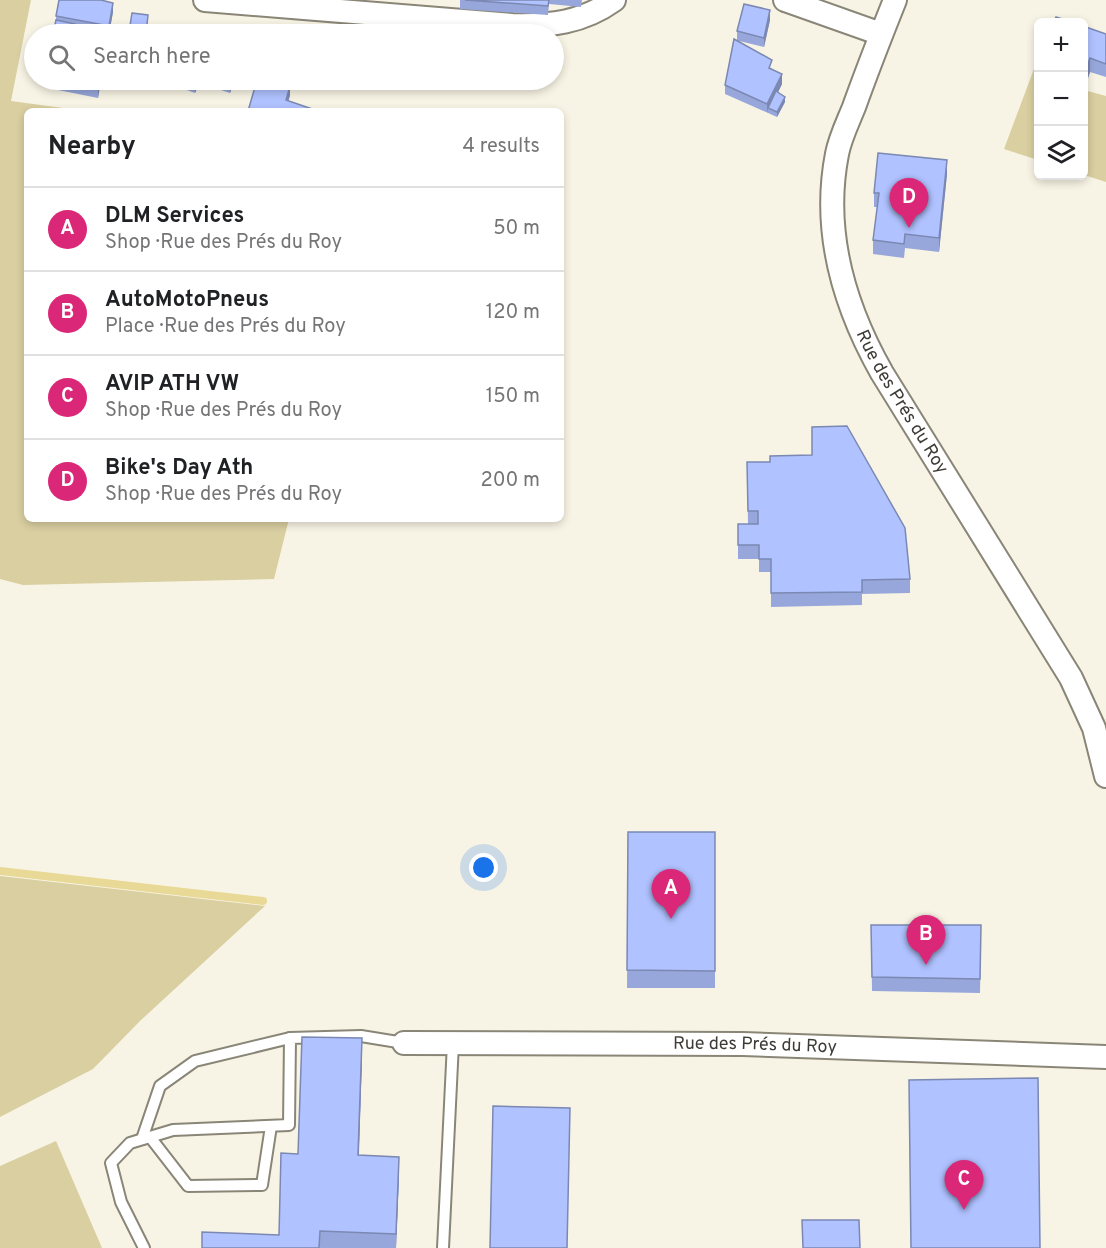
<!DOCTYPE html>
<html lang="en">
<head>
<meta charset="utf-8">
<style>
	body { margin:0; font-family:Overpass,sans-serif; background:#f6f6f6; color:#202124 }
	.controls { position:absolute; right:18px; top:18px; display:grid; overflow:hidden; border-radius:9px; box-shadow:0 3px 9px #0003 }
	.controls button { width:54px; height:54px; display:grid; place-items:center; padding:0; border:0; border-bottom:2px solid #e0e0e0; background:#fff; color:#202124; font:30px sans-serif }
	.you { position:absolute; left:484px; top:868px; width:21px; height:21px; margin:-15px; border:4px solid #fff; border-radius:50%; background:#1a73e8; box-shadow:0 0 0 9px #1a73e833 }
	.badge { display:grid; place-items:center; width:39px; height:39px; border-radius:50%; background:#db2777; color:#fff; font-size:20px; font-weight:700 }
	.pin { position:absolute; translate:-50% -50px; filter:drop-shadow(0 2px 3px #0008) }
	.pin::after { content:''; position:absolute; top:32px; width:21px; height:18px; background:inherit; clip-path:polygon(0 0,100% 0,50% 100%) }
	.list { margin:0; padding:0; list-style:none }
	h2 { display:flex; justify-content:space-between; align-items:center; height:78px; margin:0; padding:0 24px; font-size:26px }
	h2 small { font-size:20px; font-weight:400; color:#757577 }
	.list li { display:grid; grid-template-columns:39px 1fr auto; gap:18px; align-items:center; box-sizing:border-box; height:84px; padding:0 24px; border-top:2px solid #e0e0e0 }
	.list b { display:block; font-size:22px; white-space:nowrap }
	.list p { margin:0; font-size:20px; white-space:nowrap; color:#757577 }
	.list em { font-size:20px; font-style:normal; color:#757577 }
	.icon { flex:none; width:33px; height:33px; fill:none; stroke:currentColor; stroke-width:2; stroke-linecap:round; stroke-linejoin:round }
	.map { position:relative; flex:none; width:1106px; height:1248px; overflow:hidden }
	.search { position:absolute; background:#fff; box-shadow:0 3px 9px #0003; left:24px; top:24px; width:540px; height:66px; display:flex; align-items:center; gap:15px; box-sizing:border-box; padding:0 21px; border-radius:33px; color:#757577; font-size:22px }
	.panel { position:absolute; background:#fff; box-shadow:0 3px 9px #0003; left:24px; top:108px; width:540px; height:414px; border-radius:9px }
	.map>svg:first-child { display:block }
	.green { fill:#dacfa1 }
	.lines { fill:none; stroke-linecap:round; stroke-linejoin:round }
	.stream { stroke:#e9d996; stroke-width:8 }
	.lane-casing { stroke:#898678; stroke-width:14 }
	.street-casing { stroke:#898678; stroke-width:26 }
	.lane { stroke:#fff; stroke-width:10 }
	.street { stroke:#fff; stroke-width:22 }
	.wall { fill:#97a7db }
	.shaded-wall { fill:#7b88b2 }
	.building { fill:#b0c2ff; stroke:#7b88b2; stroke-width:1.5 }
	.labels { text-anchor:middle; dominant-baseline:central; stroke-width:4.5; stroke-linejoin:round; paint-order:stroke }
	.street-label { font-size:18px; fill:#3d3b35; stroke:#fff }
</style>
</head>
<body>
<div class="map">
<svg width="1106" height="1248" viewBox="0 0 1106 1248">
	<rect width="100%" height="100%" fill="#f8f4e5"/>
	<g class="green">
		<path d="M0 0H31L11 101 85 111H27V519H289L274 579 23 585 0 579Z"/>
		<path d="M1038 58V160L1004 149Z"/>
		<path d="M1084 90 1106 96V182L1084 175Z"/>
		<path d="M0 876 265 906 140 1021 93 1069 0 1117Z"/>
		<path d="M56 1141 102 1248H0V1166Z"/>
	</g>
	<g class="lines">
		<path class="stream" d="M0 871 263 901"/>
		<g class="lane-casing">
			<g id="lane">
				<path d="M150 1137 188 1186 262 1185 271 1126"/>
				<path d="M142 1139 160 1086 195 1061 290 1038"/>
				<path d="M144 1248 121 1202 111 1163 130 1143 173 1130 289 1125 290 1038 361 1036 404 1043"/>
				<path d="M443 1248 453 1043"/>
			</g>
		</g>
		<g class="street-casing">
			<g id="street">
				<path d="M205 0 512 25C550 26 582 23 614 0"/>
				<path d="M785 0 881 34"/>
				<path id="s1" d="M895 0C881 35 867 71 854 107 848 122 840 138 837 154 822 231 844 306 882 373L1071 678 1094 728 1106 776"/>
				<path id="s2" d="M404 1043 743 1044 1106 1057"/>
			</g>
		</g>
		<use href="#lane" class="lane"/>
		<use href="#street" class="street"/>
	</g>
	<g class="wall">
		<path d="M460 0H582L581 7 549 4 548 15 460 9Z"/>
		<path d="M113 12 109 34 75 28 56 20V16Z"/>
		<path d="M148 20 146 34H129V32Z"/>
		<path d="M770 20 764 47 739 41 772 69 782 84 778 92 785 102 777 117 725 94V85L737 40V31Z"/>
		<path d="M1083 26 1106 34V77L1090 72 1084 90Z"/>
		<path d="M43 80H101L98 98 43 87Z"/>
		<path d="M176 80H235L230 93 199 83 195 93 176 86Z"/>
		<path d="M947 174 939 252 905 248 904 258 873 254V240L877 207H874V193Z"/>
		<path d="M747 462 910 579V593L862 594V605L771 607V572H759V559H738V524H748Z"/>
		<path d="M628 832H715V988H627Z"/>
		<path d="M871 925 981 939 980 993 872 991Z"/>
		<path d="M362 1056 359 1155 399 1174 396 1248H202L279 1235 298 1154Z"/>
	</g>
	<g class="shaded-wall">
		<path d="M113 3V12L109 34V26Z"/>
		<path d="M770 10V20L764 47V38Z"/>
		<path d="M1090 58V72L1084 90V76Z"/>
		<path d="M782 74V84L770 109 768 108 767 113V104Z"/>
		<path d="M99 80H101L98 98V89Z"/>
		<path d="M197 80H199V83L195 93V83Z"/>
		<path d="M232 80H235L230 93V84Z"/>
		<path d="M290 86V96L286 109V100Z"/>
		<path d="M785 97V102L777 117V112Z"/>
		<path d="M947 160V174L939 252V238Z"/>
		<path d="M362 1038V1056L358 1173V1155Z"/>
		<path d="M399 1157V1174L396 1248V1234Z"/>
	</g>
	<g class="building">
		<path d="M59 0H101L113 3 109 26 56 16Z"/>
		<path d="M465 0H549L548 6Z"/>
		<path d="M744 4 770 10 764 38 737 31Z"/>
		<path d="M132 13 148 15 146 34 129 32Z"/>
		<path d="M1056 17 1072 22H1054Z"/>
		<path d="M56 20 75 24 72 34H53Z"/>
		<path d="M1083 26 1106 34V64L1090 58 1084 76Z"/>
		<path d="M161 29 178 34H159Z"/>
		<path d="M734 39 772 60 769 68 782 74 767 104 725 85Z"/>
		<path d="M51 80H99L98 89Z"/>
		<path d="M184 80H197L195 83Z"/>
		<path d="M217 80H232L230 84Z"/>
		<path d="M257 80H266L290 86 286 100 318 111H248Z"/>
		<path d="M776 91 785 97 777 112 768 108Z"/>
		<path d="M878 153 947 160 939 238 905 234 904 244 873 240 879 193H874Z"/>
		<path d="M847 426 905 528 910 579 862 580V592L771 593V559H759V545H738V524H758V511H748L747 462H770V456L812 455V427Z"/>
		<path d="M628 832H715V971L627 970Z"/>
		<path d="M871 925H981L980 979 872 977Z"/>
		<path d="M302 1037 362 1038 358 1155 399 1157 396 1234 320 1231 319 1248H202V1232L279 1235 281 1153 298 1154Z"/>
		<path d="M1038 1078 1040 1248H911L909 1080Z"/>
		<path d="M493 1106 570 1108 567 1248H490Z"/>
		<path d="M802 1220H859L860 1248H803Z"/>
	</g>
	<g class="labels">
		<g class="street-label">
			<text stroke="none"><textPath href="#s1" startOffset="428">Rue des Prés du Roy</textPath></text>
			<text stroke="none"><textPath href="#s2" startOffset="351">Rue des Prés du Roy</textPath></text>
		</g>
	</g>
</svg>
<div class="controls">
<button>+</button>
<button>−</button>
<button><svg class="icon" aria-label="layers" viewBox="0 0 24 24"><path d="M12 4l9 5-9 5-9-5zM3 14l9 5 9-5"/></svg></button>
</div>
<div class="you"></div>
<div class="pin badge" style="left:671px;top:919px">A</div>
<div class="pin badge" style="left:926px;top:965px">B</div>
<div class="pin badge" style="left:964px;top:1210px">C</div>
<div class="pin badge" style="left:909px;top:228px">D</div>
<div class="search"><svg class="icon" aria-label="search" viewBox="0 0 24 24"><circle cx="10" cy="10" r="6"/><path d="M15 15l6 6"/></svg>Search here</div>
<section class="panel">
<h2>Nearby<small>4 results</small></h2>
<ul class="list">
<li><span class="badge">A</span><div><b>DLM Services</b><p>Shop · Rue des Prés du Roy</p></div><em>50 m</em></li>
<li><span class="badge">B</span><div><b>AutoMotoPneus</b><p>Place · Rue des Prés du Roy</p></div><em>120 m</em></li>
<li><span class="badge">C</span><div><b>AVIP ATH VW</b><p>Shop · Rue des Prés du Roy</p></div><em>150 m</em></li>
<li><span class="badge">D</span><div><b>Bike's Day Ath</b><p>Shop · Rue des Prés du Roy</p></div><em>200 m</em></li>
</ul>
</section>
</div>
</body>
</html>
